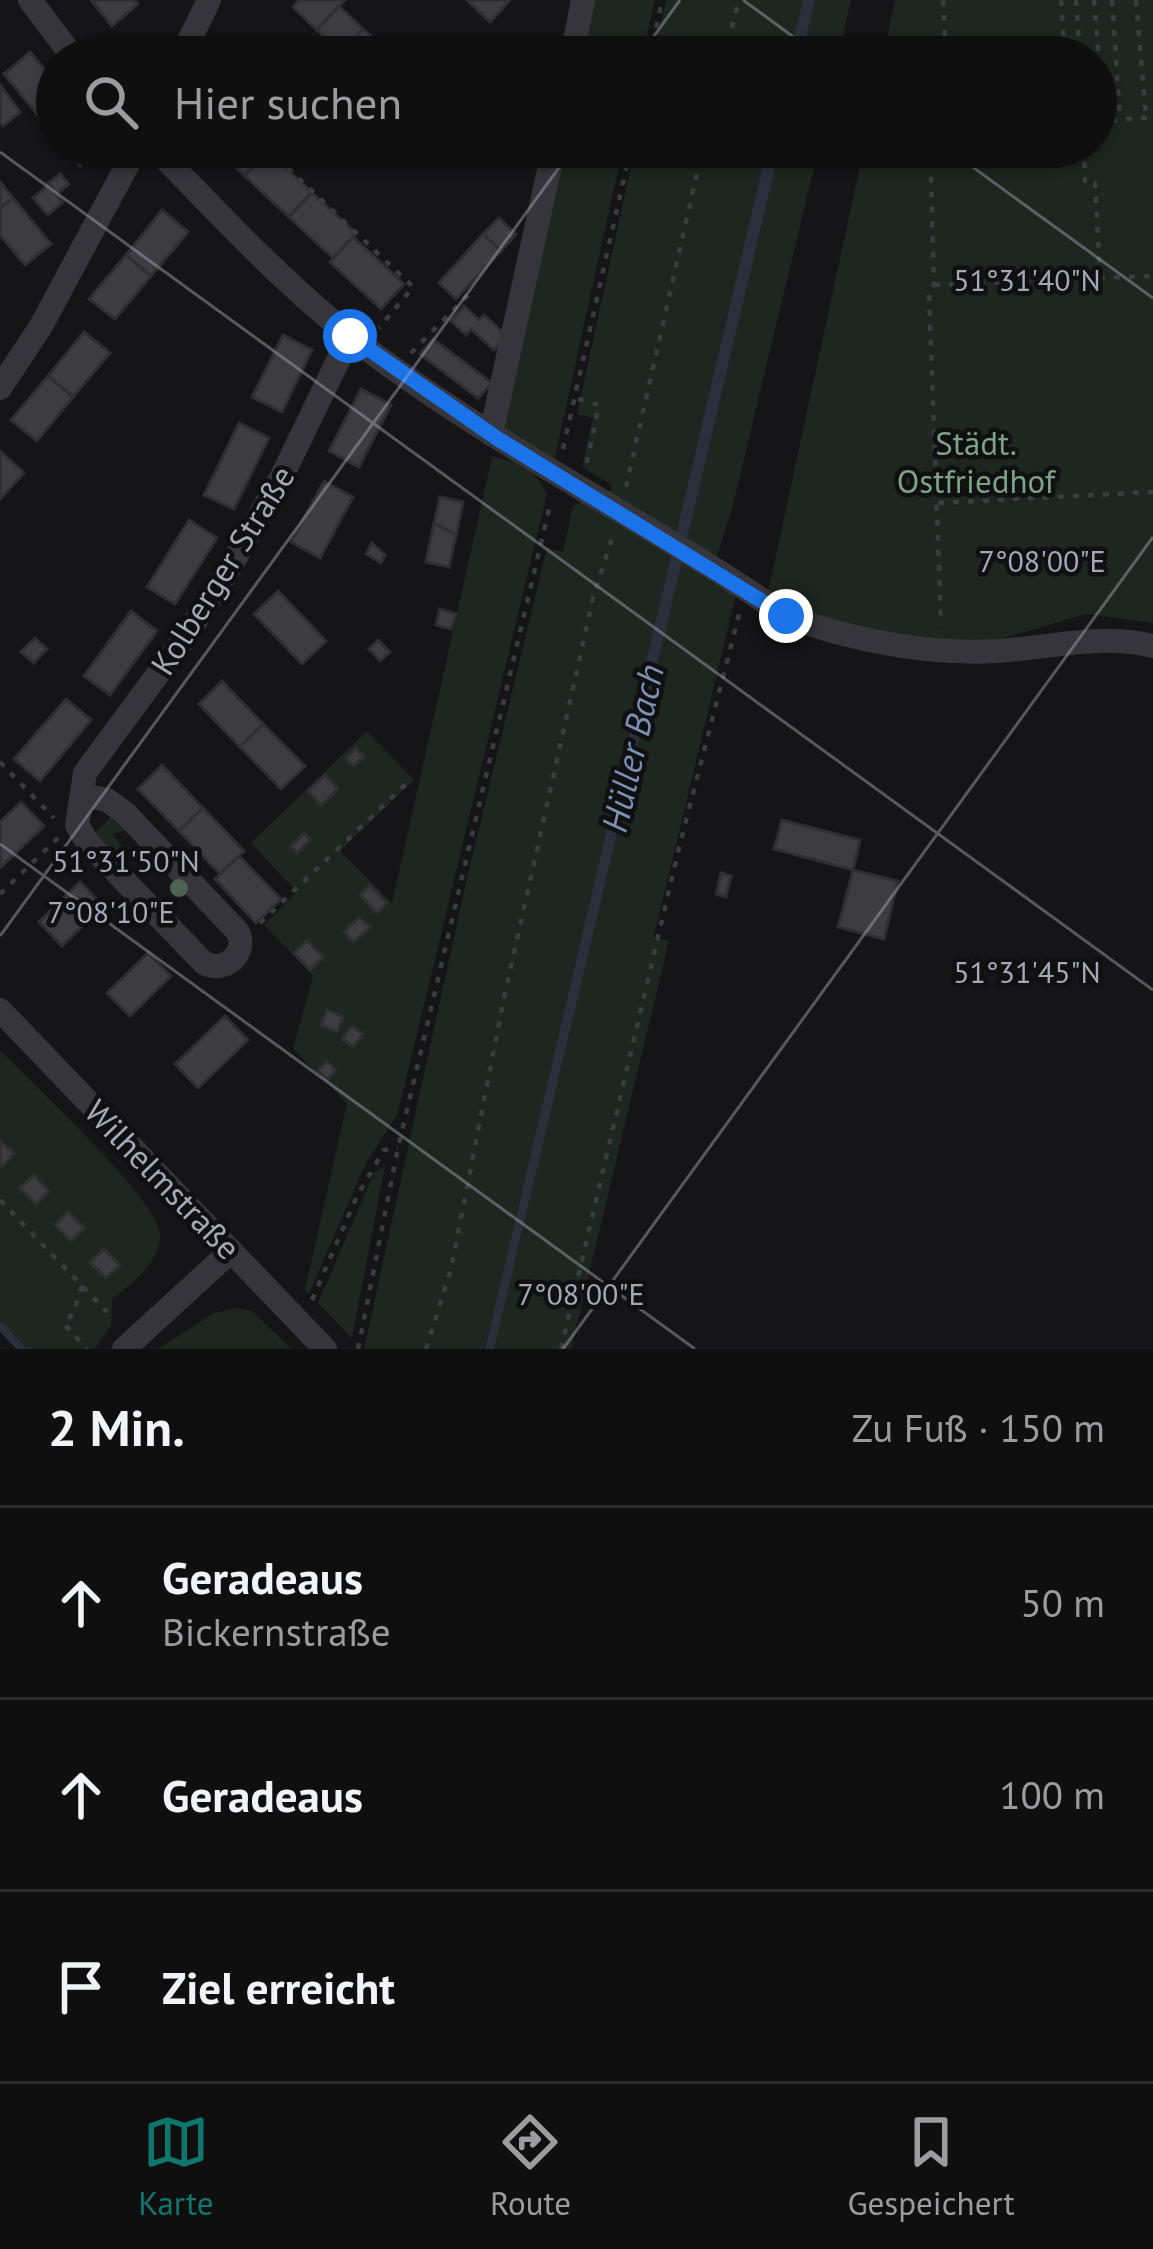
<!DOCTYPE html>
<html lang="de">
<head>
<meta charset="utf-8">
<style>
	body { margin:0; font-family:"PT Sans",sans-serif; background:#191819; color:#f1f3f6 }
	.stop { position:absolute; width:36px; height:36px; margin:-27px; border:9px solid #1a73e8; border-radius:50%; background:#fff }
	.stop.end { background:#1a73e8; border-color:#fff; box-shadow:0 3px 12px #0008 }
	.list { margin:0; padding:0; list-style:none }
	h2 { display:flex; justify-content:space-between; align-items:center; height:156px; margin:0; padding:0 48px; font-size:51px }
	h2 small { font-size:39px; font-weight:400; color:#9c9c9f }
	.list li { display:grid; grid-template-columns:78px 1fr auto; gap:36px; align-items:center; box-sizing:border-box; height:192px; padding:0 48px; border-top:3px solid #302f30 }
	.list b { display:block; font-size:45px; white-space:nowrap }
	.list p { margin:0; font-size:39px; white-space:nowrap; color:#9c9c9f }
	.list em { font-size:39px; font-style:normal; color:#9c9c9f }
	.icon { flex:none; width:66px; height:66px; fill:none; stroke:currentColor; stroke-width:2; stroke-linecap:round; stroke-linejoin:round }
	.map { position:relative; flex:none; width:1153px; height:1349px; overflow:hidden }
	.search { position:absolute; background:#100f10; box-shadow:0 3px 9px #0004; left:36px; right:36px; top:36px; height:132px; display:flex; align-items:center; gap:30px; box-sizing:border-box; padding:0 42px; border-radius:66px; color:#9c9c9f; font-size:45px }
	.sheet { height:732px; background:#100f10 }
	nav { display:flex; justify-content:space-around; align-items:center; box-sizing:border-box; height:168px; border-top:3px solid #302f30; background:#100f10; font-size:33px; color:#9c9c9f }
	nav a { display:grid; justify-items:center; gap:6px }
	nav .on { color:#0f766e }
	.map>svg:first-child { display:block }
	.green { fill:#1e2620 }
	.water { fill:#2a303b }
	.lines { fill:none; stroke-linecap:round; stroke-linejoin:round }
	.stream { stroke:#2a303b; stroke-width:8 }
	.building { fill:#3c3c41; stroke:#2f2e32; stroke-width:3 }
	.path { stroke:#3b3c42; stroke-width:4.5; stroke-dasharray:6 9; stroke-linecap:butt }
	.minor { stroke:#35353b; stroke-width:24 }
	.tree { fill:#4e6353 }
	.route { stroke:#1a73e8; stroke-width:15 }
	.ticks { fill:none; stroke:#a6a8b7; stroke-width:3; stroke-opacity:0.45 }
	.labels { text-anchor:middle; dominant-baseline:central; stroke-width:9; stroke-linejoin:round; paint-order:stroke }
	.park-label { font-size:33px; fill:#7ca385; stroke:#100f11 }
	.street-label { font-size:33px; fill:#a6a8b7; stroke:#100f11 }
	.water-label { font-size:36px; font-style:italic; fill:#7b90b3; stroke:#100f11 }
	.ticks-label { font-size:30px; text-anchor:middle; fill:#a6a8b7; stroke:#100f11; stroke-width:9; stroke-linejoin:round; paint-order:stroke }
</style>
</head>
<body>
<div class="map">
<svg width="1153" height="1349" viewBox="0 0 1153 1349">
	<rect width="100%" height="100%" fill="#151416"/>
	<g class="green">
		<path d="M588 0H655L642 57H577Z"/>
		<path d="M666 0H803L789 57H653Z"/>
		<path d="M815 0H851L838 57H802Z"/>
		<path d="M895 0H1153V623L1086 614 974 647 929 644 822 622 767 597 864 147H1096V57H883Z"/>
		<path d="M559 147H623L554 462 499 426Z"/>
		<path d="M635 147H767L675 538 608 497 612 485 582 467 593 418 577 414Z"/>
		<path d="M780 147H819L732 509 715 562 686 545Z"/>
		<path d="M492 457C520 461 534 468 547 494L398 1113 365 1165 309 1294 305 1290 347 1103 293 1049 313 976 264 925 297 892 251 843 367 731 414 780 340 851 392 903Z"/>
		<path d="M583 502 672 551 485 1349H364L466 882 547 548 563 552 573 506Z"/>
		<path d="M683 558 737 590 654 937 669 941 571 1349H494Z"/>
		<path d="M113 815 131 829 112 834 129 854 112 859 94 833Z"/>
		<path d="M0 1050C30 1081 157 1199 160 1233 163 1260 131 1285 112 1299L111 1326 94 1349H27L0 1321Z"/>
		<path d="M385 1166 352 1338 318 1303 374 1173Z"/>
		<path d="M236 1308 252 1311 292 1349H158L214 1313Z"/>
	</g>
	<g class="water">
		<path d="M803 0H815L802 57H789Z"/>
		<path d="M767 147H780L686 545 675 538Z"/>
		<path d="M672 551 683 558 494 1349H485Z"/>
	</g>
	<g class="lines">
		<path class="stream" d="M0 1326 22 1349"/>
	</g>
	<g class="building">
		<path d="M91 0H134L138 4 112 26Z"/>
		<path d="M299 0H345L317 30 293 7Z"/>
		<path d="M467 0H510L490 22Z"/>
		<path d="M339 6 363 29 342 52 317 30Z"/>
		<path d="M363 29 387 51 382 57H347L342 52Z"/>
		<path d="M30 52 57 84V108L42 120 4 74Z"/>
		<path d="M0 85 20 112 3 126 0 122Z"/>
		<path d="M57 108V138L42 120Z"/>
		<path d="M64 147H103L80 166Z"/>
		<path d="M214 147H263L268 151 245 176Z"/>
		<path d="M512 149 535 156 531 167 509 160Z"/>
		<path d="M268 152 312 192 289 217 245 176Z"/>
		<path d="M60 174 69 184 57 194 48 183Z"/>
		<path d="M0 182 13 198 0 208Z"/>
		<path d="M48 185 63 202 48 215 33 198Z"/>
		<path d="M312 193 356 233 333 258 289 217Z"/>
		<path d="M13 198 51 244 25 265 0 235V208Z"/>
		<path d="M162 210 188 232 151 276 126 255Z"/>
		<path d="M499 218 516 234 501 251 483 234Z"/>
		<path d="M483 234 501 251 456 299 439 283Z"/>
		<path d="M353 237 404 284 381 309 330 262Z"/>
		<path d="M126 255 151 276 115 319 89 299Z"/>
		<path d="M464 306 479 320 484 315 507 336 494 350 471 329 466 335 451 321Z"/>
		<path d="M84 332 110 353 73 397 48 376Z"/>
		<path d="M283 335 312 350 282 412 252 397Z"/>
		<path d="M433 339 492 383 478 398 420 354Z"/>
		<path d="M48 376 73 397 37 441 11 420Z"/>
		<path d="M361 389 391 405 359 467 329 451Z"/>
		<path d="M239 423 269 438 234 509 204 495Z"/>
		<path d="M0 451 24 473 0 499Z"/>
		<path d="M324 481 353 497 320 558 291 542Z"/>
		<path d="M440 497 463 502 456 535 434 523Z"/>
		<path d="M189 520 217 538 175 604 147 587Z"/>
		<path d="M434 523 456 535 449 567 426 562Z"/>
		<path d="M372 543 385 555 381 563 366 554Z"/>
		<path d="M278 591 326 641 302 664 254 614Z"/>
		<path d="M440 609 456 614 451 629 436 625Z"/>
		<path d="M131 611 157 631 110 695 84 676Z"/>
		<path d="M35 638 47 649 34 663 21 652Z"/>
		<path d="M378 640 390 652 380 661 369 649Z"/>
		<path d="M222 681 263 724 240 747 199 704Z"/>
		<path d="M66 699 91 720 40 781 14 759Z"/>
		<path d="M263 724 305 766 281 789 240 747Z"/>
		<path d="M356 748 364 757 354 766 346 758Z"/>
		<path d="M162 765 203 808 179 831 138 789Z"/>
		<path d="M325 775 338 789 321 805 308 791Z"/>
		<path d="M21 802 44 826 0 868V822Z"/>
		<path d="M203 808 244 851 220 874 179 831Z"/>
		<path d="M782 820 860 840 853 870 774 849Z"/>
		<path d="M304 833 310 840 297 853 291 846Z"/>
		<path d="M239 856 281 899 256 923 215 879Z"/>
		<path d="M853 870 898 881 884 939 838 927Z"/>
		<path d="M721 873 731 876 726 897 716 894Z"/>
		<path d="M80 882 103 906 62 946 39 922Z"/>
		<path d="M370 885 387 903 377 913 360 895Z"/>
		<path d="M359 917 370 927 354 942 344 932Z"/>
		<path d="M307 941 323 957 310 970 294 953Z"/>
		<path d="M148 953 171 976 130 1016 107 993Z"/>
		<path d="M327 1010 343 1017 337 1032 321 1025Z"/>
		<path d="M225 1016 248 1040 198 1088 175 1064Z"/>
		<path d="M352 1026 363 1034 353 1047 342 1039Z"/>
		<path d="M327 1061 336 1070 327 1080 318 1070Z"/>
		<path d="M0 1140 14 1154 1 1167 0 1166Z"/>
		<path d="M34 1175 49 1191 36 1204 20 1188Z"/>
		<path d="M68 1212 84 1228 71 1241 55 1225Z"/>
		<path d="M104 1249 120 1265 106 1278 90 1262Z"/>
	</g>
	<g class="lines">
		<g class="path">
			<path d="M943 0 946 57"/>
			<path d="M1061 0 1065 57"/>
			<path d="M1076 0 1080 57"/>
			<path d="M1094 0 1104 122"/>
			<path d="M1112 0 1120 120"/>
			<path d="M1136 0 1146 117"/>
			<path d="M650 57 662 0"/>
			<path d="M725 57 739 0"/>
			<path d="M1096 122 1153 117"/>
			<path d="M266 147 413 287 379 328"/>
			<path d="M936 147 931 176 934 285 929 292 941 625"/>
			<path d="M1084 147 1085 183H1095L1100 275"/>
			<path d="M934 285 1153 276"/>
			<path d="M411 353 470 293"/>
			<path d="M578 399 599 405 586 466"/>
			<path d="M563 449 631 147"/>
			<path d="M626 487 703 147"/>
			<path d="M938 503 1153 492"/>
			<path d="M0 762 54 818"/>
			<path d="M0 894 58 838"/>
			<path d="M260 923 408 782"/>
			<path d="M0 1200 107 1312"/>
			<path d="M82 1286 74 1312 64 1324 87 1349"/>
			<path d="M312 1300 357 1196 384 1150 398 1148"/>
			<path d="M358 1349 398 1148 551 501"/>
			<path d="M426 1349 451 1269 504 998 593 598 614 532"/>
			<path d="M561 1349 679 848 740 611"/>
		</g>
		<g class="minor">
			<path d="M30 0 73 57"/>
			<path d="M181 57 209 0"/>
			<path d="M572 57 583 0"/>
			<path d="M154 147C217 212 281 281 353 338 489 444 645 519 786 616 851 640 927 655 996 651 1049 648 1100 633 1153 646"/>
			<path d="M0 388 41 326 137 147"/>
			<path d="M491 434 554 147"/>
			<path d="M83 795 107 800 125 813 238 932C248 954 224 974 204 963L88 843 77 825 85 773 186 636 233 562 282 476 350 336"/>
			<path d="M0 1010 325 1349"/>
			<path d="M124 1349 231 1251"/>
		</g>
	</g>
	<circle class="tree" cx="179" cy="888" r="9"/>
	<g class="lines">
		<path class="route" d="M350 336 498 439 786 616"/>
	</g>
	<path class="ticks" d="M743 0 821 57M639 57 680 0M945 147 1153 298M0 152 1153 990M0 844 695 1349M0 936 574 147M563 1349 1153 537"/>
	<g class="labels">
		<g class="park-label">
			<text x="976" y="442">Städt.<tspan x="976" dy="38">Ostfriedhof</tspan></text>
		</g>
		<g class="street-label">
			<text transform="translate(222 570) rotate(-58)">Kolberger Straße</text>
			<text transform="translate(163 1179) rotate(46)">Wilhelmstraße</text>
		</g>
		<g class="water-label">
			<text transform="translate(632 748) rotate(-77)">Hüller Bach</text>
		</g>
	</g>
	<g class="ticks-label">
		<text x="1027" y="291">51°31'40"N</text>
		<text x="1042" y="572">7°08'00"E</text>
		<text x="126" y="872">51°31'50"N</text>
		<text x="111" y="923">7°08'10"E</text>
		<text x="1027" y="983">51°31'45"N</text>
		<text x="581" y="1305">7°08'00"E</text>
	</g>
</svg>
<div class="stop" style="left:350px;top:336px"></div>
<div class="stop end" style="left:786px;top:616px"></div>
<div class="search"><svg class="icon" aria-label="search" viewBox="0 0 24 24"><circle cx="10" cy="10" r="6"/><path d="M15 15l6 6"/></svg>Hier suchen</div>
</div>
<section class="sheet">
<h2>2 Min.<small>Zu Fuß · 150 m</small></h2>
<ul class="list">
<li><svg class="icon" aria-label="ahead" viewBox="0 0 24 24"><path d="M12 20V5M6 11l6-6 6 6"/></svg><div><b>Geradeaus</b><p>Bickernstraße</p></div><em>50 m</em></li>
<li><svg class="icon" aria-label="ahead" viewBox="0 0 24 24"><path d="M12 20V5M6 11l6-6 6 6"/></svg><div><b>Geradeaus</b></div><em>100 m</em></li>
<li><svg class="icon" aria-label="arrive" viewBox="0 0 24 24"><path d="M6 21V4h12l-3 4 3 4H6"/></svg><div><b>Ziel erreicht</b></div></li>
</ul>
</section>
<nav>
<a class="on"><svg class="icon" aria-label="map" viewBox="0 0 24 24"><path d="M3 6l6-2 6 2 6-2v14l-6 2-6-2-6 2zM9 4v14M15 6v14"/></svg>Karte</a>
<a><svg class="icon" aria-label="directions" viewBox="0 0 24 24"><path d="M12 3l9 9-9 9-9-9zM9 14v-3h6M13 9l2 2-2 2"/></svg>Route</a>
<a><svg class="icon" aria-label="saved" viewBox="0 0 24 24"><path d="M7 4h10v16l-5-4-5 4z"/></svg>Gespeichert</a>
</nav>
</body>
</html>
